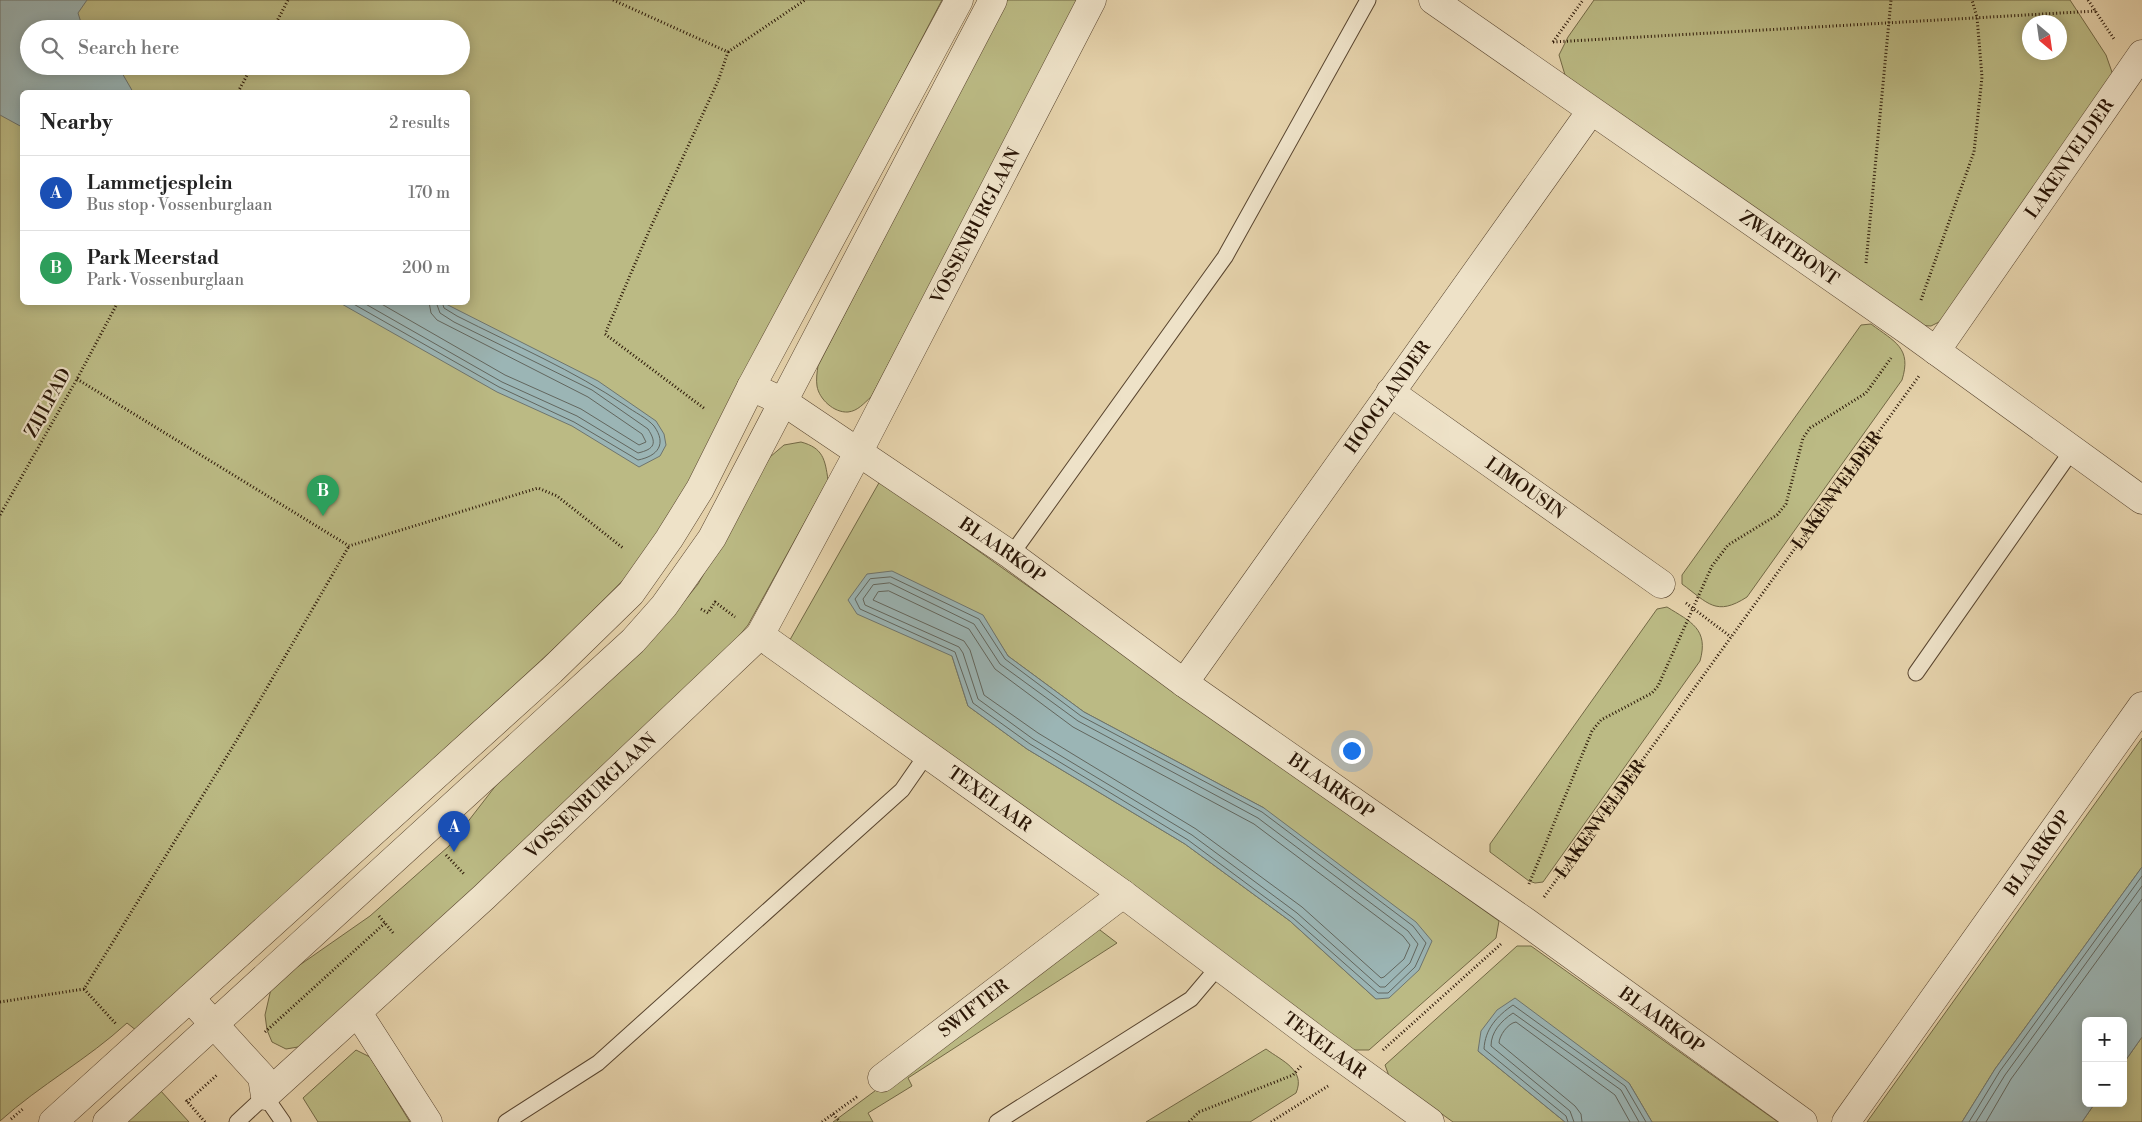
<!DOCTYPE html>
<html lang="en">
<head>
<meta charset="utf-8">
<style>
	body { margin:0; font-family:"Libre Bodoni",serif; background:#f6f6f6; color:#222 }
	.controls { position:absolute; right:15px; bottom:15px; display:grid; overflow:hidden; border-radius:8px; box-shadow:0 2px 12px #0003 }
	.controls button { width:45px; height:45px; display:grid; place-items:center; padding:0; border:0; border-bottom:1px solid #e0e0e0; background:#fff; color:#222; font:25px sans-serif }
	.compass { position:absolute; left:2022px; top:15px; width:45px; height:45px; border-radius:50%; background:#fff; box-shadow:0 2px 12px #0003; rotate:151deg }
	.you { position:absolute; left:1351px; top:750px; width:18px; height:18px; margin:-12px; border:4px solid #fff; border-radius:50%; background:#1a73e8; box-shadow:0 0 0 8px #1a73e833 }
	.badge { display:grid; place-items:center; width:32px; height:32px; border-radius:50%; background:#0f766e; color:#fff; font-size:16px; font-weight:700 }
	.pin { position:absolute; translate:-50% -41px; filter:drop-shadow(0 1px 2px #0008) }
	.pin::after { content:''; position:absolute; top:26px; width:18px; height:15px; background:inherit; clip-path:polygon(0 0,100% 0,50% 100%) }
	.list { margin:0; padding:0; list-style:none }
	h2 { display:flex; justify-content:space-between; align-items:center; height:65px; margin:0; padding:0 20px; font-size:21px }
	h2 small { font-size:16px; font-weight:400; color:#767676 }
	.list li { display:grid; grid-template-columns:32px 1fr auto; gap:15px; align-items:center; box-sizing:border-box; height:75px; padding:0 20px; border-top:1px solid #e0e0e0 }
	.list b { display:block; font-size:19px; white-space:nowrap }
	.list p { margin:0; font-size:16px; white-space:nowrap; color:#767676 }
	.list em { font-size:16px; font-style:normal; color:#767676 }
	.icon { flex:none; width:28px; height:28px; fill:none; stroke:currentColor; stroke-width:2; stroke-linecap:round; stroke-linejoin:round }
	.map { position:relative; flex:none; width:2142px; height:1122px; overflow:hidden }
	.search { position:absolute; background:#fff; box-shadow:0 2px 12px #0003; left:20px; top:20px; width:450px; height:55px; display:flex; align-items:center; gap:12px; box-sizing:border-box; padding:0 18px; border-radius:28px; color:#767676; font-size:19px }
	.panel { position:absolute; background:#fff; box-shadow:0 2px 12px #0003; left:20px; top:90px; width:450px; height:215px; border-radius:8px }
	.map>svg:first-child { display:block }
	.green { fill:#bbba84; stroke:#726845; fill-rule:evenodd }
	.water { fill:#9bb5b5; stroke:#6e756f }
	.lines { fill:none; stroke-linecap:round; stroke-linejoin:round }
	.shore { stroke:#62665e; stroke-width:1 }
	.service-casing { stroke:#59452f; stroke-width:17 }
	.minor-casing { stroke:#59452f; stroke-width:29 }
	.tertiary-casing { stroke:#59452f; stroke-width:29 }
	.path { stroke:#2a1606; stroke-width:3; stroke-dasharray:1 2.5; stroke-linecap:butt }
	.service { stroke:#eee2c8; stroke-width:15 }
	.minor { stroke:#eee2c8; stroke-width:28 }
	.tertiary { stroke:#eee2c8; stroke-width:28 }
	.labels { text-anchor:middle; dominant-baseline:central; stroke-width:4.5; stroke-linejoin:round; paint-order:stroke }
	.street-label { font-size:18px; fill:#2a1606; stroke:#eee2c8 }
</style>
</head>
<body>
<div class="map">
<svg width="2142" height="1122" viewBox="0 0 2142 1122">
	<rect width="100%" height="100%" fill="#e5d2ab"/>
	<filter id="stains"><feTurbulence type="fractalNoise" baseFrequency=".004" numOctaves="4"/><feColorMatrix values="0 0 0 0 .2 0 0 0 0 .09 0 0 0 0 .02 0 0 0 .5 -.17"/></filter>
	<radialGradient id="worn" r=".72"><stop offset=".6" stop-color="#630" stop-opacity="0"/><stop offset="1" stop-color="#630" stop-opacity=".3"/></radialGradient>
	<g class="green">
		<path d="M0 0H942L684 493 636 567 573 631 137 1031 127 1023C88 1059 40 1085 0 1121ZM29 29H461V66H29ZM22 92H468V302H22Z"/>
		<path d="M1007 0H1079L871 397C864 403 858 411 848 412 834 413 819 399 817 386 816 380 817 372 818 366Z"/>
		<path d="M1594 0H2070L2106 55 2113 75 1947 318 1931 326 1912 325 1565 75 1559 55 1568 37ZM2030 22H2060V52H2030Z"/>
		<path d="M1871 324C1895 342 1912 348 1902 380L1747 597C1716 617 1708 603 1682 584V575L1861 325Z"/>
		<path d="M801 442C823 448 825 459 828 480L748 625 714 666 304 1046 286 1049 272 1042 267 1030 265 1015 271 989 294 969 370 916 449 846 497 784 666 624 698 584 770 457 784 445Z"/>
		<path d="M880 481 1499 921 1496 938 1369 1050H1353L787 645ZM982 615 1008 656 1084 712 1264 808 1376 999 1290 921 1185 844 1027 749 968 706 952 656Z"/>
		<path d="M1667 607C1691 622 1709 629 1700 661L1543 882 1535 883 1529 881 1490 852V844L1657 609Z"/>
		<path d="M2142 738V867L1995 1069 1962 1122H1867Z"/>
		<path d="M1096 927 1117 943 908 1078 912 1086 868 1113 873 1122H833Z"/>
		<path d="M1517 946H1531L1778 1122H1652L1629 1083 1478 1051 1565 1122H1453L1389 1076 1385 1065Z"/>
		<path d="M2142 1037V1122H2082L2095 1103H2123V1064Z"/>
		<path d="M1266 1049C1282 1061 1306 1070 1296 1093L1250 1122H1146Z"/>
		<path d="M356 1050 370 1057 410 1122H318L303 1098Z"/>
		<path d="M160 1090 189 1122H126Z"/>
	</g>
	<g class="water">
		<path d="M0 0H87L78 13 83 29H29V66H118L133 92H22V127L0 115Z"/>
		<path d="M340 303H444L598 381 656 421 664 434 666 445 660 456 639 467 572 426 497 392Z"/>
		<path d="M892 571 983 615 1008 656 1084 712 1264 808 1416 922 1432 941 1419 970 1389 998 1376 999 1290 921 1185 844 1027 749 968 706 952 656 857 614 848 600 867 574Z"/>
		<path d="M2142 867V1037L2123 1064V1021H2086V1103H2095L2082 1122H1962L1995 1069Z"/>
		<path d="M1515 998 1629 1083 1652 1122H1565L1478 1051 1481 1031 1497 1010Z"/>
	</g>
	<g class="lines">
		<g class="shore">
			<path d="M350 302 499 387 574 422 638 460C658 456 667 444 654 426 647 418 634 412 626 406 573 370 514 345 457 316L444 308 442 302"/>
			<path d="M362 302 502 382 577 416 638 453C655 449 657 443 648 429L592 390 454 322 440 313 436 302"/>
			<path d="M378 302 505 375 581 409 639 445 646 442 642 434 588 397 437 320 431 313 429 302"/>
			<path d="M891 577 979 619 1005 659 1081 716 1262 812 1413 926 1426 943 1415 967 1388 993H1378L1293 918 1188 840 1030 744 973 703 955 652 860 609 855 599 870 579Z"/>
			<path d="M890 583 974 624 1000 664 1078 721 1258 818 1408 931 1418 944 1410 963 1385 987H1380L1297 913 1192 835 1033 739 978 699 963 653 959 647 865 605 863 599 873 585Z"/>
			<path d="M889 591 969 629 995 669 1073 727 1254 824 1403 936 1410 945 1404 959 1384 977 1381 978 1302 907 1196 829 1038 733 984 695 970 650 964 641 873 600 878 592Z"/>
			<path d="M1568 1122 1566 1116 1484 1049C1485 1029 1497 1016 1513 1005L1625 1086 1646 1122"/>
			<path d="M1574 1122 1570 1111 1491 1046C1491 1032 1501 1021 1513 1013L1621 1090 1639 1122"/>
			<path d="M1582 1122 1581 1114 1575 1106 1499 1043C1499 1036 1508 1023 1516 1022L1615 1095 1630 1122"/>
			<path d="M1969 1122 2000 1071 2142 876"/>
			<path d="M1976 1122 2005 1075 2142 886"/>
			<path d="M1986 1122 2011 1079 2142 899"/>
		</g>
		<g class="service-casing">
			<g id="service">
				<path d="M1011 555 1225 257 1368 0"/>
				<path d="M1916 673 2073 449"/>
				<path d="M237 1122 265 1096 283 1122"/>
				<path d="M506 1122 598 1063 902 790 927 754"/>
				<path d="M997 1122 1191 999 1219 966"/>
			</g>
		</g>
		<g class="minor-casing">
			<g id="minor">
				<path id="s2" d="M1433 0 1910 332 2142 500"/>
				<path id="s3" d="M1936 351 2142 54"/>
				<path id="s4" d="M751 387 784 402 1011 555 1184 683 1526 922 1803 1122"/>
				<path id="s5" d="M1390 392 1661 584"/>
				<path id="s6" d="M760 635 1123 894 1321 1043 1430 1122"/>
				<path id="s7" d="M1184 683 1591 111"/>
				<path id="s8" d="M190 998 262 1077 265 1096 484 897 760 635 859 451 1092 0"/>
				<path d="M358 1013 428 1122"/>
				<path id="s9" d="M882 1078 1123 894"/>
				<path id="s10" d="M1846 1122 2142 706"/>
			</g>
		</g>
		<g class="tertiary-casing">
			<g id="tertiary">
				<path d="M53 1122 551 671 631 593 669 539 700 489 751 387 959 0"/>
				<path d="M107 1122 633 641 664 606 712 538 993 0"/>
			</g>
		</g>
		<g class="path">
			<path d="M613 0 728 52 718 81 649 231 605 334 705 409"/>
			<path d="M2088 0 2114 39"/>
			<path d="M273 29 288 0"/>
			<path d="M1553 42 2096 11"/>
			<path d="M1553 42 1583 0"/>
			<path d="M728 52 805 0"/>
			<path d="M238 92 252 66"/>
			<path d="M1866 263 1891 0"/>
			<path d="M1921 300 1974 152 1982 77 1977 17 1972 0"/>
			<path d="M77 379 349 546 538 488 557 496 623 548"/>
			<path d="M0 515 77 379 118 302"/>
			<path d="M1686 603 1731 637"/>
			<path d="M701 609 708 613 715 602 735 617"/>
			<path d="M446 855 464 874"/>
			<path d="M1529 884 1592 731 1601 720 1652 693 1658 686 1712 566 1728 545 1777 515 1786 504 1803 438 1810 428 1866 393 1891 358"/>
			<path id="s1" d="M1544 897 1919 376"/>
			<path d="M379 916 394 934"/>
			<path d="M84 989 116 1024"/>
			<path d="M0 1002 84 989 235 743 349 546"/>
			<path d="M265 1032 385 923"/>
			<path d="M1383 1050 1501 944"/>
			<path d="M186 1100 205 1122"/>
			<path d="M187 1102 217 1075"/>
			<path d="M833 1114 840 1122"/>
			<path d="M11 1119 24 1108"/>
			<path d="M822 1122 858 1096"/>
			<path d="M1189 1122 1199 1112 1293 1075 1301 1066"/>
			<path d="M1271 1122 1328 1086"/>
		</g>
		<use href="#service" class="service"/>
		<use href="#minor" class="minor"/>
		<use href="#tertiary" class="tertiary"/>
	</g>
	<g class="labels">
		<g class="street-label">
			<text stroke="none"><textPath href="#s3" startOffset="234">LAKENVELDER</textPath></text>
			<text stroke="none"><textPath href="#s8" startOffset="1265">VOSSENBURGLAAN</textPath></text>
			<text stroke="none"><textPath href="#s2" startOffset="434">ZWARTBONT</textPath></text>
			<text stroke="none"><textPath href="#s7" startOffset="351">HOOGLANDER</textPath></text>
			<text transform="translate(48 403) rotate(-61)">ZIJLPAD</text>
			<text stroke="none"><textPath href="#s5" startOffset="166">LIMOUSIN</textPath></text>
			<text stroke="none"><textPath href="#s1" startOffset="501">LAKENVELDER</textPath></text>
			<text stroke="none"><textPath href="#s4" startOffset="300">BLAARKOP</textPath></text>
			<text stroke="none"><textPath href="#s4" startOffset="705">BLAARKOP</textPath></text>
			<text stroke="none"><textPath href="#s8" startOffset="569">VOSSENBURGLAAN</textPath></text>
			<text stroke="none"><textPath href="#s6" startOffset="282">TEXELAAR</textPath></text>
			<text stroke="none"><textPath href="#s1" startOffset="96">LAKENVELDER</textPath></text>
			<text stroke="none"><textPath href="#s10" startOffset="330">BLAARKOP</textPath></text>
			<text stroke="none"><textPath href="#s9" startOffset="115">SWIFTER</textPath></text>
			<text stroke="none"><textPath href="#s4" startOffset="1110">BLAARKOP</textPath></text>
			<text stroke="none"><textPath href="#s6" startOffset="698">TEXELAAR</textPath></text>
		</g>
	</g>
	<rect width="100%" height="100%" filter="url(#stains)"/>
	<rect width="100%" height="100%" fill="url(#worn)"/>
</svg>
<div class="controls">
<button>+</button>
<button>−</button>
</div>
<svg class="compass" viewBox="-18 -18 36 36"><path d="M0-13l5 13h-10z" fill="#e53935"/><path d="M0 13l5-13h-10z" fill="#767676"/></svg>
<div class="you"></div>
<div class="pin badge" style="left:454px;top:852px;background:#1a4fb4">A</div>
<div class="pin badge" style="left:323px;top:516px;background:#2e9e5b">B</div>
<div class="search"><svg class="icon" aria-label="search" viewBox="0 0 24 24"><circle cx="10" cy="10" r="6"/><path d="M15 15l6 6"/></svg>Search here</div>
<section class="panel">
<h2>Nearby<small>2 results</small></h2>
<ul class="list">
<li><span class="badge" style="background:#1a4fb4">A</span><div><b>Lammetjesplein</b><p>Bus stop · Vossenburglaan</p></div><em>170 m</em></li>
<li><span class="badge" style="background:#2e9e5b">B</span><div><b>Park Meerstad</b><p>Park · Vossenburglaan</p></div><em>200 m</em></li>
</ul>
</section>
</div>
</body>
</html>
